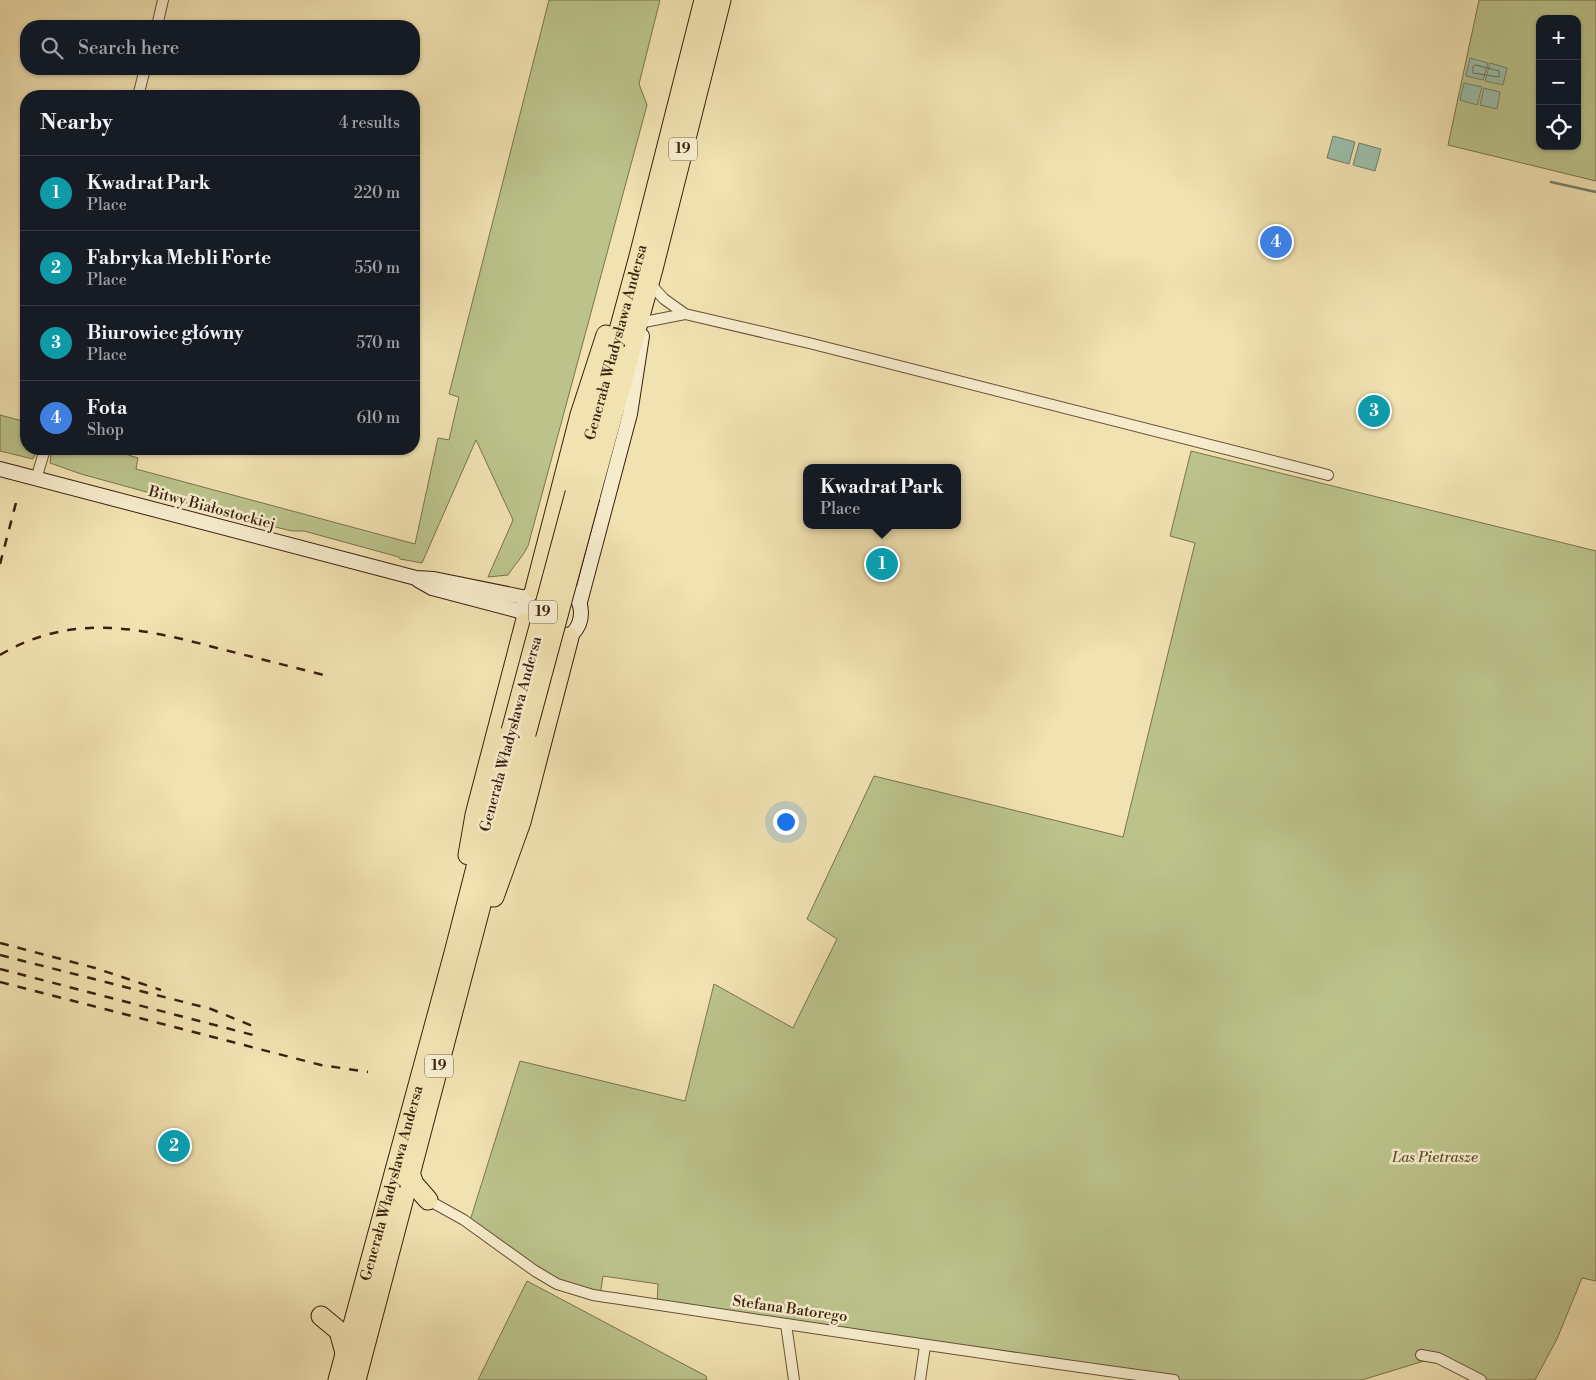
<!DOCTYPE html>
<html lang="en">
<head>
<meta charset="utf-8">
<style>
	body { margin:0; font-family:"Libre Bodoni",serif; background:#20242c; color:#f1f3f6 }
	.controls { position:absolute; right:15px; top:15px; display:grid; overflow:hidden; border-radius:10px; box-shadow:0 1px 4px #0004 }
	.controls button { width:45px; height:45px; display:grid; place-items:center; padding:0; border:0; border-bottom:1px solid #363941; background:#171b24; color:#f1f3f6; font:25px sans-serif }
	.you { position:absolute; left:785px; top:821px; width:18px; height:18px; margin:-12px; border:4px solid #fff; border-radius:50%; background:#1a73e8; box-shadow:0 0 0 8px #1a73e833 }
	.badge { display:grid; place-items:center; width:32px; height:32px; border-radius:50%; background:#d93025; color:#fff; font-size:16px; font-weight:700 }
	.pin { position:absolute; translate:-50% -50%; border:2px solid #fff; box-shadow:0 1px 5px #0006 }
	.popup { position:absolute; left:803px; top:464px; width:158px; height:65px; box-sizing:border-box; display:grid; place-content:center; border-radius:10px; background:#171b24; filter:drop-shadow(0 1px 4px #0005); font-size:16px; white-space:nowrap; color:#9ea1a6 }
	.popup b { font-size:19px; color:#f1f3f6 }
	.popup::after { content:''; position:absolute; left:50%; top:100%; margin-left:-10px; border:10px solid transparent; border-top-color:#171b24 }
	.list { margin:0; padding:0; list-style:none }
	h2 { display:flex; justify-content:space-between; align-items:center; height:65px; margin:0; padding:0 20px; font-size:21px }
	h2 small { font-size:16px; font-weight:400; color:#9ea1a6 }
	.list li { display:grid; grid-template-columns:32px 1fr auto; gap:15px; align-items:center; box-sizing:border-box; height:75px; padding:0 20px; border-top:1px solid #363941 }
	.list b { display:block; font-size:19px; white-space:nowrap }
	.list p { margin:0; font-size:16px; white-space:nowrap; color:#9ea1a6 }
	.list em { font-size:16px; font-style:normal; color:#9ea1a6 }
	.icon { flex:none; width:28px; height:28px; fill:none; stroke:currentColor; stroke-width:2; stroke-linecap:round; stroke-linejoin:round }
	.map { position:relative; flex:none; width:1596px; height:1380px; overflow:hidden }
	.search { position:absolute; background:#171b24; box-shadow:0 1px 4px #0004; left:20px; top:20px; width:400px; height:55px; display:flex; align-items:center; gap:12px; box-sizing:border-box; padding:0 18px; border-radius:20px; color:#9ea1a6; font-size:19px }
	.panel { position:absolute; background:#171b24; box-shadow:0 1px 4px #0004; left:20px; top:90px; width:400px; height:365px; border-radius:20px }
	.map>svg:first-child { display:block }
	.green { fill:#bbc38b; stroke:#7b724d; fill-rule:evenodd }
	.water { fill:#9bbea9; stroke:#757f6b }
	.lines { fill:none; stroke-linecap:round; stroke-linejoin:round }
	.shore { stroke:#6b6f5c; stroke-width:1 }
	.stream { stroke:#757f6b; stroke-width:2.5 }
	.street-casing { stroke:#685038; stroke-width:12 }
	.secondary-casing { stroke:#3b200f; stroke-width:16 }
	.highway-casing { stroke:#3b200f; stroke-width:21 }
	.street { stroke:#f6eccc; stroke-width:10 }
	.secondary { stroke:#f6eccc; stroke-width:14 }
	.highway { stroke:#f1e2b1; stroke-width:19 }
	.rail { stroke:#3b200f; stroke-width:2.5; stroke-dasharray:9 9; stroke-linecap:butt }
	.highway-bridge-casing { stroke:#3b200f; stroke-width:21; stroke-linecap:butt }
	.highway-bridge { stroke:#f1e2b1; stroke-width:19 }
	.labels { text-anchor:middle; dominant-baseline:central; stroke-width:5; stroke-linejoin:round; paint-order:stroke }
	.shield { fill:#f6eccc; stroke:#735d48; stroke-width:1 }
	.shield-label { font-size:14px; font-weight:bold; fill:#3b200f }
	.street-label { font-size:15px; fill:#3b200f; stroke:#f6eccc }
	.park-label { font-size:15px; font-style:italic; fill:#615134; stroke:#f6eccc }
</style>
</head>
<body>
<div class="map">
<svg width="1596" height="1380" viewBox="0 0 1596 1380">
	<rect width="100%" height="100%" fill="#f1e2b1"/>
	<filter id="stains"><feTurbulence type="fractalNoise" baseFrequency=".004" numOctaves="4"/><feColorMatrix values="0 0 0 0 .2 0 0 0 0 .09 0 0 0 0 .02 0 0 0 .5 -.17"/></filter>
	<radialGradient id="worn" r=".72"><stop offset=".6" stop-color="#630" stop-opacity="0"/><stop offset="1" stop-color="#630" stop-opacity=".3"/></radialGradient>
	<g class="green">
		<path d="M549 0H660L639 84 647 105 528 546C523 557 514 565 508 575L488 577 513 520 476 440 422 563 400 559 399 557 304 531H292L263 524 81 474 50 463 51 454 36 451 33 459 0 451V415L26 422V449H109L138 458 136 469 415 544 438 438 449 440 459 397 449 394Z"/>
		<path d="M1479 0H1596V181L1448 145ZM1540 19H1577V146H1540Z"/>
		<path d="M1191 451 1596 551V1281L1582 1278 1557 1339 1535 1380H1482L1437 1357 1362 1380H1174L657 1305 658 1284 603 1276 600 1296 574 1290 469 1224 520 1061 685 1101 714 984 793 1028 837 939 807 919 874 776 1123 837 1195 543 1170 536Z"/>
		<path d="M527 1281 706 1376 707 1380H478Z"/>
	</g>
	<g class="water">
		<path d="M1470 58 1488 63 1483 80 1466 76Z"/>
		<path d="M1490 63 1507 68 1503 85 1485 81Z"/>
		<path d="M1464 83 1482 87 1477 105 1460 100Z"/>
		<path d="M1484 88 1500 92 1497 109 1480 105Z"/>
		<path d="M1333 136 1355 142 1349 164 1327 158Z"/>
		<path d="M1359 143 1381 149 1375 171 1353 165Z"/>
	</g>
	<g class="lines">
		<path class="shore" d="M1476 65 1499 71V77L1473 73V67Z"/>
		<path class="stream" d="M1551 182 1596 192"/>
		<g class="street-casing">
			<g id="street">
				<path d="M157 26 163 0"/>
				<path d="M138 96 145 69"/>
				<path d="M653 287 664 299 685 314 809 343 1328 475"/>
				<path d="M644 322 685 314"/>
				<path d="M36 479 45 449"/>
				<path d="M428 1200 464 1220 535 1271 557 1284 593 1295C787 1324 980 1354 1174 1380"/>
				<path d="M786 1324 794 1380"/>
				<path d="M1421 1355 1438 1358 1481 1380"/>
				<path d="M920 1380 925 1346"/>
			</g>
		</g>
		<g class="secondary-casing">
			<g id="secondary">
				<path d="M0 469 416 578 434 579 527 598"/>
				<path d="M418 580 432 588 523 612"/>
				<circle cx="552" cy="613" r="29"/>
				<path d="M580 602 630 414 642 336"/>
			</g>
		</g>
		<g class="highway-casing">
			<g id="highway">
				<path id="s1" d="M575 493 638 260 704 0"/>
				<path d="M590 497 653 269 721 0"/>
				<path d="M535 589 580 415 606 335"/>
				<path d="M468 855 475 815 525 623"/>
				<path d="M494 897 521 822 569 637"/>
				<path d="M410 1173 414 1184 428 1200"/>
				<path d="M321 1316 339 1331 345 1353"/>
				<path id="s2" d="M338 1380 454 953 511 731"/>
				<path d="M356 1380 526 734"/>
			</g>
		</g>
		<use href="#street" class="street"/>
		<use href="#secondary" class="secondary"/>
		<use href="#highway" class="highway"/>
		<g class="rail">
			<path d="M0 564 17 499"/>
			<path d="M0 655C72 612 142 628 217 648 253 657 288 666 324 675"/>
			<path d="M0 943 95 968 161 990"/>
			<path d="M0 955 211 1009 255 1027"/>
			<path d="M0 969 253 1035"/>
			<path d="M0 982 321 1065 368 1072"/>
		</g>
		<g class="highway-bridge-casing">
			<g id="highway-bridge">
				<path d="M511 731 575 493"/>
				<path d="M526 734 590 497"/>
			</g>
		</g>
		<use href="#highway-bridge" class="highway-bridge"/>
	</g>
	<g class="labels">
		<g class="shield">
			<rect x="669" y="137.5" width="28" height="23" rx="4"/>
			<rect x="529" y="600.5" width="28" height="23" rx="4"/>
			<rect x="425" y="1054.5" width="28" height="23" rx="4"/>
		</g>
		<g class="shield-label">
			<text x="683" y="149">19</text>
			<text x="543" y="612">19</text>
			<text x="439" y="1066">19</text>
		</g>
		<g class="street-label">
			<text stroke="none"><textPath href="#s1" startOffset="156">Generała Władysława Andersa</textPath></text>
			<text transform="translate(212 508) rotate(15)">Bitwy Białostockiej</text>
			<text transform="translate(511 734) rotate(-75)">Generała Władysława Andersa</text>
			<text stroke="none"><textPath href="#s2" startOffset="204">Generała Władysława Andersa</textPath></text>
			<text transform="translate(790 1309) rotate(8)">Stefana Batorego</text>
		</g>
		<g class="park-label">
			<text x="1435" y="1157">Las Pietrasze</text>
		</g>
	</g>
	<rect width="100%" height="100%" filter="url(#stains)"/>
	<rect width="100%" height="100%" fill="url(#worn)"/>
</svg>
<div class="controls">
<button>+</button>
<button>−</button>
<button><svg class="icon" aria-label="locate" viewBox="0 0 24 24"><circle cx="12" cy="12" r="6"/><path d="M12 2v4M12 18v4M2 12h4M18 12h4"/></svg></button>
</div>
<div class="you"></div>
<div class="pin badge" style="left:882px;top:564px;background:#0f9aa8">1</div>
<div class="popup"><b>Kwadrat Park</b>Place</div>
<div class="pin badge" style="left:174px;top:1146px;background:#0f9aa8">2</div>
<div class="pin badge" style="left:1374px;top:411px;background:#0f9aa8">3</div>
<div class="pin badge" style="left:1276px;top:242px;background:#3f7fe0">4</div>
<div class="search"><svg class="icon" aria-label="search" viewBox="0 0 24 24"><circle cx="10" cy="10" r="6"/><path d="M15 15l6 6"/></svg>Search here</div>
<section class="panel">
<h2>Nearby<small>4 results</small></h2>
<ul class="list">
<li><span class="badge" style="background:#0f9aa8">1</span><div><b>Kwadrat Park</b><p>Place</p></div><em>220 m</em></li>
<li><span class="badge" style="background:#0f9aa8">2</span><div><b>Fabryka Mebli Forte</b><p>Place</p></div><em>550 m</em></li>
<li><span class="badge" style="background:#0f9aa8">3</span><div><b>Biurowiec główny</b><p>Place</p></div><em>570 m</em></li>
<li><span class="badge" style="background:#3f7fe0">4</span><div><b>Fota</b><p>Shop</p></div><em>610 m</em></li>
</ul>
</section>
</div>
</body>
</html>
